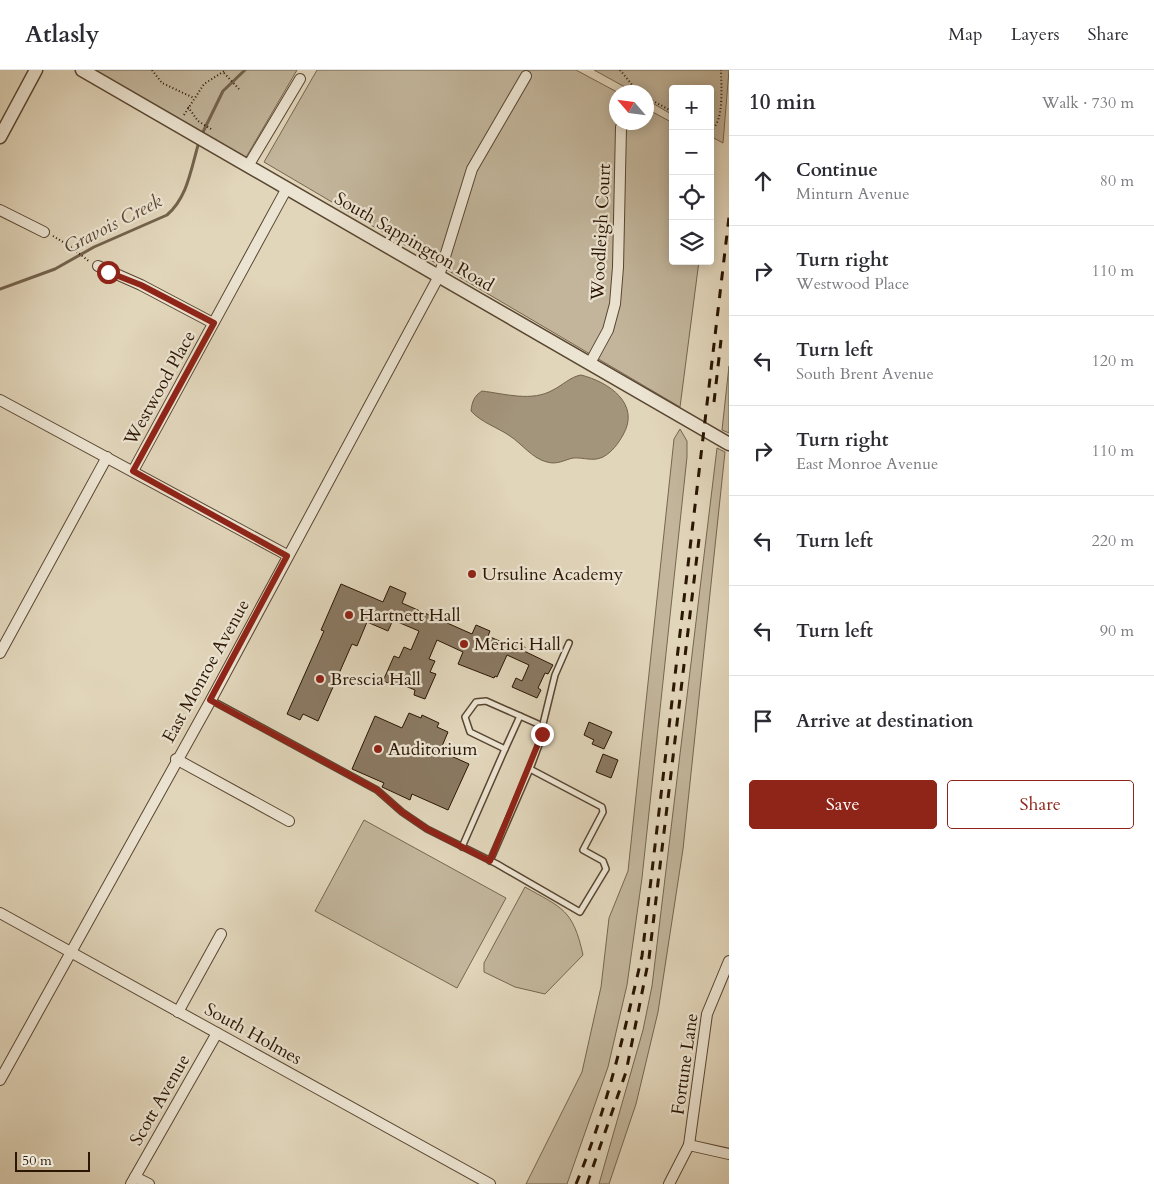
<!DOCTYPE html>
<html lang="en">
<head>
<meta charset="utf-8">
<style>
	body { margin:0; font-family:Cardo,serif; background:#f7f7f7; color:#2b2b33 }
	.controls { position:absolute; right:15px; top:15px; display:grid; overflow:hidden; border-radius:5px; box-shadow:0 2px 12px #0003 }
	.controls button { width:45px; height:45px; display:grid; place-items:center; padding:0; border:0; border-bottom:1px solid #e1e1e2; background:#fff; color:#2b2b33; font:25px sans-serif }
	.compass { position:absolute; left:609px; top:15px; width:45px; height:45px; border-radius:50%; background:#fff; box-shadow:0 2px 12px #0003; rotate:298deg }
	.scale { position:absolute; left:15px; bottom:12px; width:75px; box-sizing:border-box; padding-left:5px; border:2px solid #2b1603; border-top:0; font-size:14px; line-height:18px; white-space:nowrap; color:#2b1603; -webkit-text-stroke:4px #ece4d2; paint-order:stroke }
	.stop { position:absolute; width:15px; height:15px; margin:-11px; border:4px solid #8f2418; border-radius:50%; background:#fff }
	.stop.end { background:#8f2418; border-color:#fff; box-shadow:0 1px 5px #0008 }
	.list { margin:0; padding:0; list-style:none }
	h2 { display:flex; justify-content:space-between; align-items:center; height:65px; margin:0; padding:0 20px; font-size:21px }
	h2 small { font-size:16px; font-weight:400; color:#7c7c81 }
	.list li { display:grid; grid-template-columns:32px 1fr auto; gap:15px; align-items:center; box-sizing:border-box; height:90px; padding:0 20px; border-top:1px solid #e1e1e2 }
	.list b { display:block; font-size:19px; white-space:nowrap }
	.list p { margin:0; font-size:16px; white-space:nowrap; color:#7c7c81 }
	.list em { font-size:16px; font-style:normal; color:#7c7c81 }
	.actions { display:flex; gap:10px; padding:15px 20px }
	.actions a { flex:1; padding:11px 0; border:1px solid #8f2418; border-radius:5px; text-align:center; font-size:18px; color:#8f2418 }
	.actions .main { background:#8f2418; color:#fff }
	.icon { flex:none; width:28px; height:28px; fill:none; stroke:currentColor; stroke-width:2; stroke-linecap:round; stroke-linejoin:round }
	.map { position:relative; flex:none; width:729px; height:1114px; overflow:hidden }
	header { display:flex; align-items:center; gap:30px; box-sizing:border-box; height:70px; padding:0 25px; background:#fff; border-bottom:1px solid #e1e1e2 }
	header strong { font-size:24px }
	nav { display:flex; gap:28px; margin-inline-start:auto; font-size:18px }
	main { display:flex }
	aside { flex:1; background:#fff }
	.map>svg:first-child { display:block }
	.green { fill:#c2b59b; stroke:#76664f }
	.water { fill:#a3947c; stroke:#73624c }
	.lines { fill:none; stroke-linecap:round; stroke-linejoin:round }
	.stream { stroke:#73624c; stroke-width:3 }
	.building { fill:#8a7962; stroke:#2b1603 }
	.service-casing { stroke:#584631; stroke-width:8 }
	.minor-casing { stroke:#584631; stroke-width:12 }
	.tertiary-casing { stroke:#584631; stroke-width:15 }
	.path { stroke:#2b1603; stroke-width:2; stroke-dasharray:1 2.5; stroke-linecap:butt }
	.service { stroke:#ece4d2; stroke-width:5 }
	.minor { stroke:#ece4d2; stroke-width:10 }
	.tertiary { stroke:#ece4d2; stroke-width:12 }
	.rail { stroke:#2b1603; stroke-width:3; stroke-dasharray:9 9; stroke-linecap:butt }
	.route { stroke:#8f2418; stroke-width:6 }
	.poi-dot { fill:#8f2418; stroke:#ece4d2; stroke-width:2 }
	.labels { text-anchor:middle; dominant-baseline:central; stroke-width:4.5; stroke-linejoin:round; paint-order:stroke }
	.street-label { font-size:18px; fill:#2b1603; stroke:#ece4d2 }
	.poi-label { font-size:18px; fill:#2b1603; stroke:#ece4d2; text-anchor:start }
	.water-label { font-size:19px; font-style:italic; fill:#5b4833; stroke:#ece4d2 }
</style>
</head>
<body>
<header>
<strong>Atlasly</strong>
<nav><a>Map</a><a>Layers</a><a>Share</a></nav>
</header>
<main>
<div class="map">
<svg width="729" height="1114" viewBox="0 0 729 1114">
	<rect width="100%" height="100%" fill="#e1d5ba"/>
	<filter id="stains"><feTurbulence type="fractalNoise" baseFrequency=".004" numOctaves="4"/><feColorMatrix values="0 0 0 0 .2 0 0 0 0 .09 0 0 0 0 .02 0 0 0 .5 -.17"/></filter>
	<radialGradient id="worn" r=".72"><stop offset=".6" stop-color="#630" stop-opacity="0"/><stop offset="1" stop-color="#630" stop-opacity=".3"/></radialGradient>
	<g class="green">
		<path d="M87 0H297L245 89Z"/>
		<path d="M317 0H576L617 22 616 52H646L647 39 673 53V191H699L680 337 264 92Z"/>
		<path d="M594 0H729L723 73 710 66V19H673V45L647 30 646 22H634Z"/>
		<path d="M729 296V363L722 360Z"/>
		<path d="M680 359 687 371V387L642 808 627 915 608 997 567 1114H526L582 1002 601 917 609 848 628 801 674 369Z"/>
		<path d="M717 378 725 382 683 779 658 942 636 1034 609 1114H599L643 960 652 916Z"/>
		<path d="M364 750 506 828 457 918 315 841Z"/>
		<path d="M525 817C562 838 573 839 583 885L545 924 515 917 484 902V893Z"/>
	</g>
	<path class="water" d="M581 305C609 312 641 334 623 365 618 374 612 382 603 387 593 392 583 387 573 388 564 390 557 395 547 392 533 389 522 374 510 366 497 357 482 353 471 341 472 332 474 326 482 321 506 324 532 332 553 320 563 315 570 307 581 305Z"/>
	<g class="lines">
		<g class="stream">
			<path d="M201 66 223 21 245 0"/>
			<path d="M0 219 55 199 94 177 167 145C188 127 191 98 199 72"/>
		</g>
	</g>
	<g class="building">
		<path d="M341 514 383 532 390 516 406 523 402 533 472 564 476 555 490 561 488 566 513 577 516 573 525 577 524 581 553 595 548 604 545 603 538 618 541 620 537 628 512 617 516 608 522 611 529 595 507 585 497 607 495 606 494 608 458 594 463 582 437 570 429 589 435 591 430 602 436 604 425 629 414 625 415 620 398 613 396 616 383 611 394 586 399 588 404 577 411 580 419 561 393 550 388 561 367 552 357 576 352 574 318 651 303 644 300 650 287 644 324 561 321 560Z"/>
		<path d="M409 643 421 648 422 645 439 653 437 657 448 662 440 681 469 694 448 740 412 724 410 730 382 717 384 713 352 699 375 646 402 658Z"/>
		<path d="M589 652 612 662 604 679 592 674 594 670 584 665Z"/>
		<path d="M603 684 618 690 611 708 596 702Z"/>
	</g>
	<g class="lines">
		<g class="service-casing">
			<g id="service">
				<path d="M211 630 377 720 402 742 427 759 497 794 580 842 606 799 603 791 583 780 603 742 602 737 530 699 543 664 542 658 538 654 486 631 476 632 465 647 470 662 505 679 462 777"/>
				<path d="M542 658 555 605 569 573"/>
				<path d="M505 679 520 646"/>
				<path d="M490 791 530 699"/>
			</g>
		</g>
		<g class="minor-casing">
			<g id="minor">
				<path d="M248 96 300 9"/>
				<path d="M0 140 44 162"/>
				<path d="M98 196 141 215 213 253"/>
				<path d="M590 293 608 260 615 234 618 197 621 57"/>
				<path d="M0 330 287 485"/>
				<path d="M133 401 287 118"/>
				<path d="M0 583 107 387"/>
				<path d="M176 689 289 751"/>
				<path d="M0 843 490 1114"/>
				<path d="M729 891 707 944 689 1075 729 1084"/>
				<path d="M178 942 221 864"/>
				<path d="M0 1010 211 630 439 206 472 99 526 6"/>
				<path d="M135 1107 149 1114"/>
				<path d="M131 1114 217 963"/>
				<path d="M669 1114 689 1075"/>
			</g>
		</g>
		<g class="tertiary-casing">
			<g id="tertiary">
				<path d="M82 0 729 374"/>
				<path d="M0 67 36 0"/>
			</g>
		</g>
		<g class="path">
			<path d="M152 0 162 13 194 28"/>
			<path d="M620 0 638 22"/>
			<path d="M224 3 239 19"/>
			<path d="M646 27 673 42"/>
			<path d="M188 37 198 51 211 59"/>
			<path d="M184 45 204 14 226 0"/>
			<path d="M710 60C725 54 721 14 721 0"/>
			<path d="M53 166 68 175 90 192"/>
		</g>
		<use href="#service" class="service"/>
		<use href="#minor" class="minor"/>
		<use href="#tertiary" class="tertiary"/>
		<g class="rail">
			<path d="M714 332 721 270"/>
			<path d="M576 1114C607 1040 624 963 642 886L729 147"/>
			<path d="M587 1114 626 1002 649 888 699 469"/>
		</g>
	</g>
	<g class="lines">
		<path class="route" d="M108 202 141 215 214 253 133 401 287 486 210 630 377 720 402 742 427 759 490 791 542 664"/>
	</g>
	<g class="poi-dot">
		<circle cx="472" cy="504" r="5"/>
		<circle cx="349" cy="545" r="5"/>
		<circle cx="464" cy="574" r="5"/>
		<circle cx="320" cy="609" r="5"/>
		<circle cx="378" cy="679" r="5"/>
	</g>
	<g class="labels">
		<g class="street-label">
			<text transform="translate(601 162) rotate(-87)">Woodleigh Court</text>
			<text transform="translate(414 172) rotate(30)">South Sappington Road</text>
			<text transform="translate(160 318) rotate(-61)">Westwood Place</text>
			<text transform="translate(206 601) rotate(-61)">East Monroe Avenue</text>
			<text transform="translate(253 964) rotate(29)">South Holmes</text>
			<text transform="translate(685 994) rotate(-82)">Fortune Lane</text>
			<text transform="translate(160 1030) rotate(-60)">Scott Avenue</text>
		</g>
		<g class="poi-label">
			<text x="482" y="504">Ursuline Academy</text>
			<text x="359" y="545">Hartnett Hall</text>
			<text x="474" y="574">Merici Hall</text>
			<text x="330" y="609">Brescia Hall</text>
			<text x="388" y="679">Auditorium</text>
		</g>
		<g class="water-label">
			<text transform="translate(113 154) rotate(-27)">Gravois Creek</text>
		</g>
	</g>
	<rect width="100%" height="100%" filter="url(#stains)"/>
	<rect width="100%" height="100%" fill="url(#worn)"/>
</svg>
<div class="controls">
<button>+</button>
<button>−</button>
<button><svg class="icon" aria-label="locate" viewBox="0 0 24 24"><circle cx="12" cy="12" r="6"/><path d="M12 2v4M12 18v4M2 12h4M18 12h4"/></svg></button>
<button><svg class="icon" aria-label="layers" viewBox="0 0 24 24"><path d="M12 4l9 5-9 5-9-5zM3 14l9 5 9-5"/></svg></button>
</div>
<svg class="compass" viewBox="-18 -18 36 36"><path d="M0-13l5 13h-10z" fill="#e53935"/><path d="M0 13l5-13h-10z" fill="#7c7c81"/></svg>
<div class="scale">50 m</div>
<div class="stop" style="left:108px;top:202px"></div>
<div class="stop end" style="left:542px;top:664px"></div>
</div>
<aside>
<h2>10 min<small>Walk · 730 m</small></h2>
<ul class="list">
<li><svg class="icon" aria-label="ahead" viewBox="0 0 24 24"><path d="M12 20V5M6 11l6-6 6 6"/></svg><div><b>Continue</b><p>Minturn Avenue</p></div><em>80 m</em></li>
<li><svg class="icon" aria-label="right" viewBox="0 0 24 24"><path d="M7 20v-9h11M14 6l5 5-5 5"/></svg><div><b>Turn right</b><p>Westwood Place</p></div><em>110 m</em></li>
<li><svg class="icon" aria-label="left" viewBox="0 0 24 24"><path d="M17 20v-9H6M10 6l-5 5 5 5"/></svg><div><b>Turn left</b><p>South Brent Avenue</p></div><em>120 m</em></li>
<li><svg class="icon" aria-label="right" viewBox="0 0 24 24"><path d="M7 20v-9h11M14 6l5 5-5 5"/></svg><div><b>Turn right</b><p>East Monroe Avenue</p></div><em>110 m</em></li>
<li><svg class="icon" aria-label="left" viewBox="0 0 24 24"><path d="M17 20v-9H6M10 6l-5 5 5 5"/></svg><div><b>Turn left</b></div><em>220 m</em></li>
<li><svg class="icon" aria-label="left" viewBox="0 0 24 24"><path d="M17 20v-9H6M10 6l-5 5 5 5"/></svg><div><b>Turn left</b></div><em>90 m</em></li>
<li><svg class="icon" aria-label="arrive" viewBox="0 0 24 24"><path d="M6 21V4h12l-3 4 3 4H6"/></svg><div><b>Arrive at destination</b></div></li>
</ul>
<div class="actions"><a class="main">Save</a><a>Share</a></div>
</aside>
</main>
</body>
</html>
